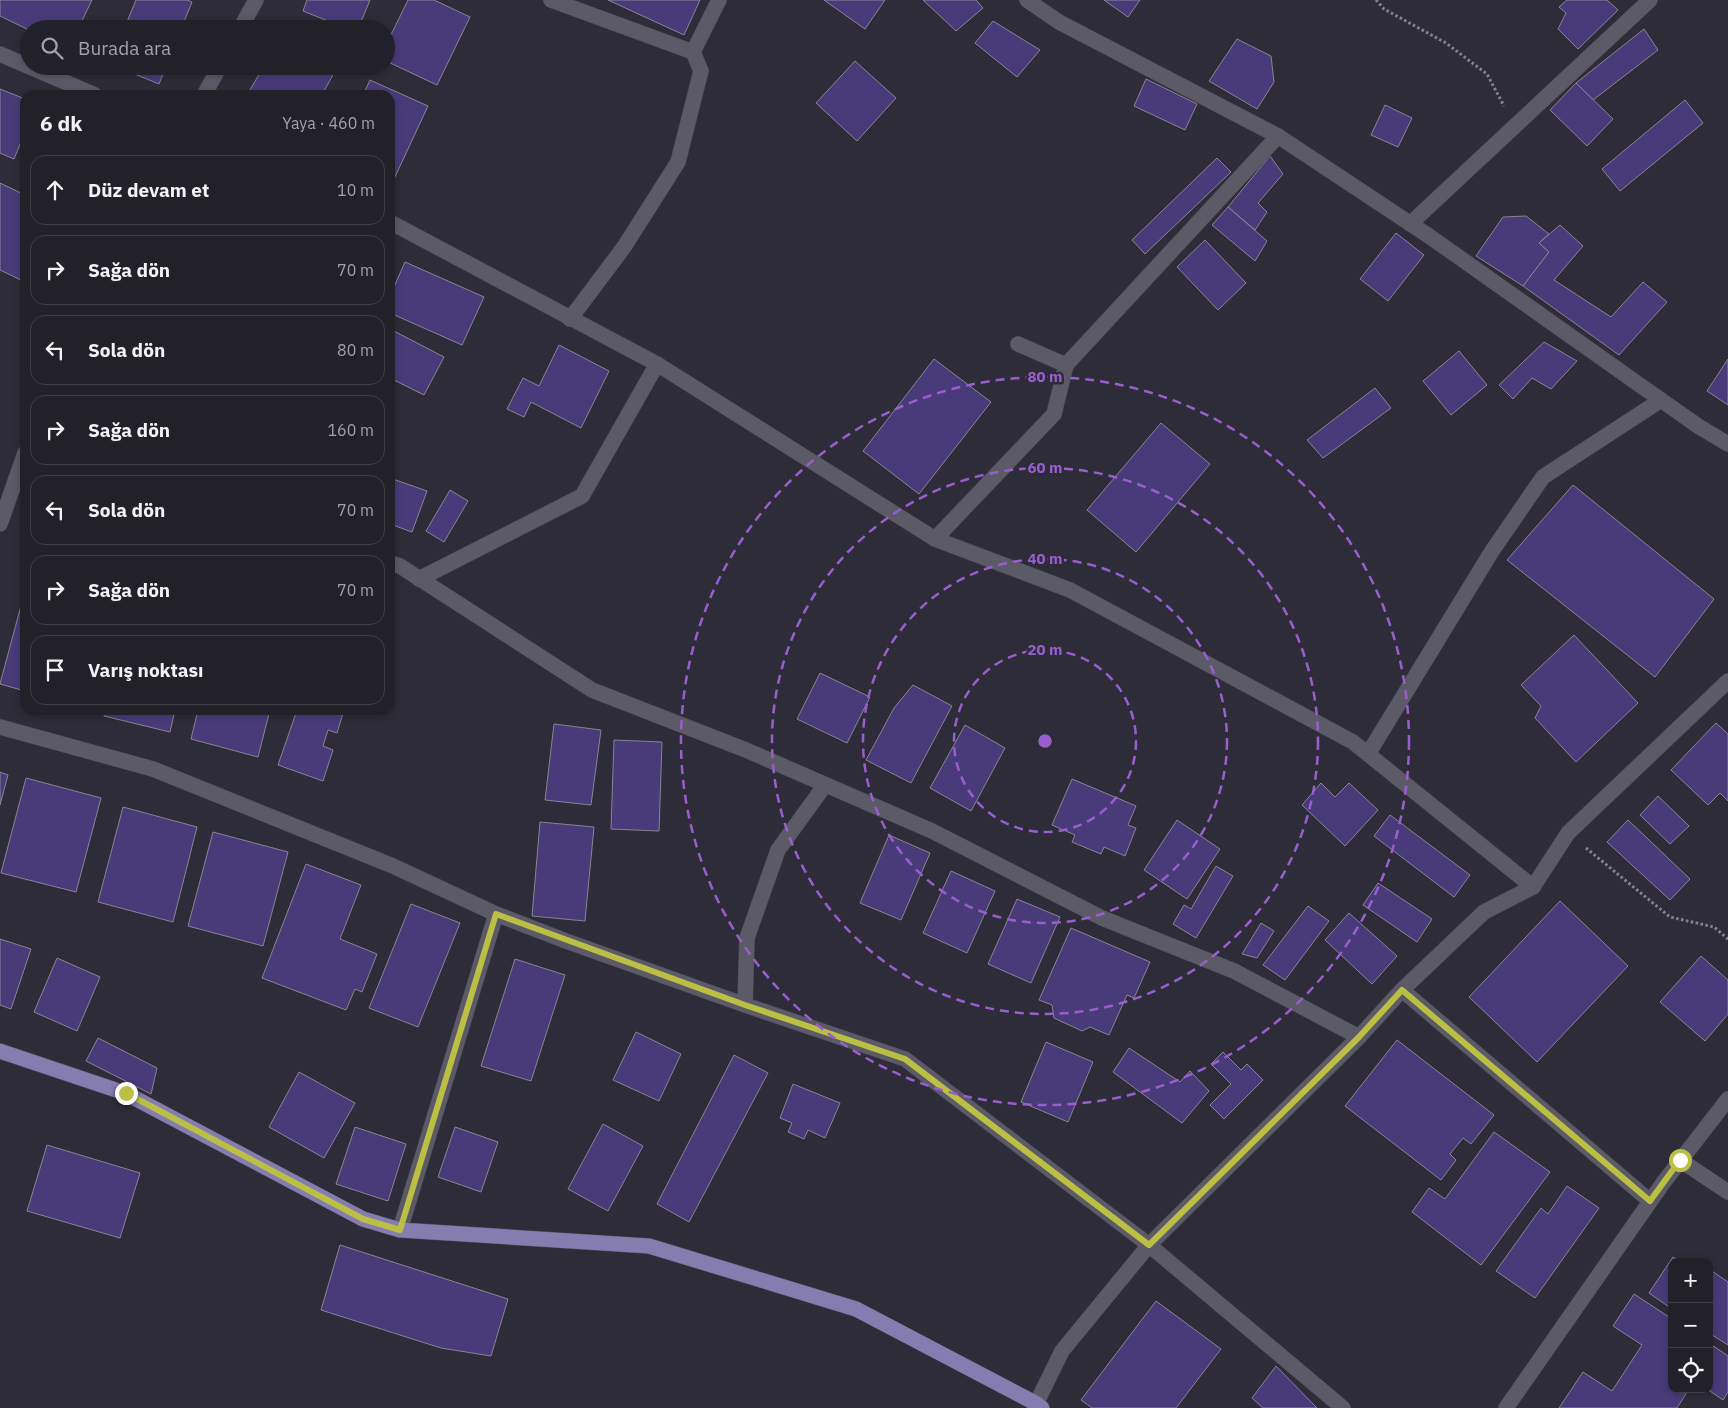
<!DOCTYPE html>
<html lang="tr">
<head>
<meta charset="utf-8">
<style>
	body { margin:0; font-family:"IBM Plex Sans",sans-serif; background:#2a2932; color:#f1f3f6 }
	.controls { position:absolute; right:15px; bottom:15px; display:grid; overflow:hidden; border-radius:10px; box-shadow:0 2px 8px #0003 }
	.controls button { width:45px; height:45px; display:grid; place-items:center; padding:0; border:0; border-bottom:1px solid #3f3e47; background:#22212a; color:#f1f3f6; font:25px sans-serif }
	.stop { position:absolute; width:15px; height:15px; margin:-11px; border:4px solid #bbc045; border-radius:50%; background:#fff }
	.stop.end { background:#bbc045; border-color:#fff; box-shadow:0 1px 5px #0008 }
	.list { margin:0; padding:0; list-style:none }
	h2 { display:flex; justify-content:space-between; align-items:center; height:65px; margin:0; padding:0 20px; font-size:21px }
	h2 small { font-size:16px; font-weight:400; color:#a2a3a8 }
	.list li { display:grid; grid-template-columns:32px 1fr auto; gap:15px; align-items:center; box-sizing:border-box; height:70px; margin:0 10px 10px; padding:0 10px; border:1px solid #3f3e47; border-radius:15px }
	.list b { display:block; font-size:19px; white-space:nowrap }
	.list em { font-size:16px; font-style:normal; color:#a2a3a8 }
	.icon { flex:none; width:28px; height:28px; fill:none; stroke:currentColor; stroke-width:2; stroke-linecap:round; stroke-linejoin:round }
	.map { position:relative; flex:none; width:1728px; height:1408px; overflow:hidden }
	.search { position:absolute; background:#22212a; box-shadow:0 2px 8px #0003; left:20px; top:20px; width:375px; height:55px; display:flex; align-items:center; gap:12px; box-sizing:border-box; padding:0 18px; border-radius:28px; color:#a2a3a8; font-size:19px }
	.panel { position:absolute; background:#22212a; box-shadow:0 2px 8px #0003; left:20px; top:90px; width:375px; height:625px; border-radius:15px }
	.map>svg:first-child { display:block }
	.building { fill:#493b79; stroke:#878594 }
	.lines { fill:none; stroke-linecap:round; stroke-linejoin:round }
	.minor-casing { stroke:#4b4954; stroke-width:16 }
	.major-casing { stroke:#4b4954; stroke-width:16 }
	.path { stroke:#85848e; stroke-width:3; stroke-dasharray:2.5 2.5; stroke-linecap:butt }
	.minor { stroke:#5c5a67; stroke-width:15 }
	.major { stroke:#857caf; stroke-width:15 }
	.route { stroke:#bbc045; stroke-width:6 }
	.ring { fill:none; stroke:#995ece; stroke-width:2.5; stroke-dasharray:9 6 }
	.centre { fill:#995ece; stroke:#2e2c38; stroke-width:2.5 }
	.ring-label { font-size:15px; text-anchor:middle; font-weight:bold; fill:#995ece; stroke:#2e2c38; stroke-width:5; stroke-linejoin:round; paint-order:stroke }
</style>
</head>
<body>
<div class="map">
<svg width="1728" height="1408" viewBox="0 0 1728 1408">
	<rect width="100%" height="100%" fill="#2e2c38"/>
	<g class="building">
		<path d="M0 0H92L78 29 29 30 0 16Z"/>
		<path d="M136 0H187L192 2 181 29H124Z"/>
		<path d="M307 0H370L358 29H348L303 11Z"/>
		<path d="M408 0H434L470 17 437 85 386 61V45Z"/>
		<path d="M608 0H700L684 35Z"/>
		<path d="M824 0H885L865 29Z"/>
		<path d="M923 0H976L983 8 956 31Z"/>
		<path d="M1104 0H1140L1128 17Z"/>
		<path d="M1567 0H1607L1618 10 1578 49 1558 29 1566 13 1559 7Z"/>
		<path d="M993 21 1040 50 1017 77 975 43Z"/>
		<path d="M1644 29 1658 50 1593 100 1576 83Z"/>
		<path d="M1237 39 1271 56 1274 82 1257 109 1209 81Z"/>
		<path d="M855 61 896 98 857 141 816 103Z"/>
		<path d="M115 66H166L159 84Z"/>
		<path d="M264 66H326L335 71 322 95H247Z"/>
		<path d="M1146 79 1197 104 1185 130 1134 106Z"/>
		<path d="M370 80 428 106 394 179 390 177V95H363Z"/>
		<path d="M1576 83 1613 119 1587 146 1550 110Z"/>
		<path d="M0 89 25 99V132L14 159 0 153Z"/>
		<path d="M1685 100 1703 123 1620 191 1602 169Z"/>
		<path d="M1385 105 1412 118 1398 147 1371 135Z"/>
		<path d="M1270 156 1283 174 1258 203 1267 212 1255 230 1228 207Z"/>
		<path d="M1217 158 1231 172 1145 254 1132 240Z"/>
		<path d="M0 183 25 195V282L0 270Z"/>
		<path d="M1228 207 1267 241 1255 261 1212 225Z"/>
		<path d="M1526 216 1549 234 1539 243 1549 252 1523 286 1476 256 1503 217Z"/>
		<path d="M1560 225 1583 246 1554 280 1611 317 1643 282 1667 302 1619 355 1523 286 1549 252 1539 243Z"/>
		<path d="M1396 233 1424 255 1388 301 1360 279Z"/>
		<path d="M1205 240 1246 283 1218 310 1177 267Z"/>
		<path d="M405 262 484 297 462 345 390 313V296Z"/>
		<path d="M390 329 444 357 424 395 390 378Z"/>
		<path d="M1544 342 1577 361 1551 389 1532 378 1513 399 1499 385Z"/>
		<path d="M559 345 609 371 581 428 531 402 524 417 507 409 523 378 539 386Z"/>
		<path d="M1459 351 1487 385 1451 415 1423 381Z"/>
		<path d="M934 359 991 402 919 494 863 451Z"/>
		<path d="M1728 359V405L1707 391Z"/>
		<path d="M1375 388 1391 408 1323 458 1307 440Z"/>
		<path d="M1161 423 1210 464 1136 552 1087 510Z"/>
		<path d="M390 478 427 491 412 532 390 524Z"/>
		<path d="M1573 485 1714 599 1655 677 1507 560Z"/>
		<path d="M450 490 468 501 444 542 426 531Z"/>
		<path d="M23 598 25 599V691L0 684Z"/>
		<path d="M1574 635 1638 703 1576 762 1535 718 1541 706 1521 685Z"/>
		<path d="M820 673 870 697 847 743 797 719Z"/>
		<path d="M913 685 952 706 911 783 866 760 894 708Z"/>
		<path d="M105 710H175L170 732 104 716Z"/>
		<path d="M198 710H270L258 757 191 739Z"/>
		<path d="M297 710H344L337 733 328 730 323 746 333 750 323 781 278 765Z"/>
		<path d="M1716 723 1728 734V801L1720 793 1708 805 1671 770Z"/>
		<path d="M554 724 601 730 591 805 545 800Z"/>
		<path d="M965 725 1005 748 971 811 930 788Z"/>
		<path d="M614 740 662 742 659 831 611 829Z"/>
		<path d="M0 772 8 775 0 805Z"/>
		<path d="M26 778 101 798 76 892 1 873Z"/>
		<path d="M1072 779 1136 806 1128 825 1136 828 1125 856 1104 847 1101 854 1072 842 1075 835 1052 825Z"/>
		<path d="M1321 783 1335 797 1349 783 1378 810 1345 846 1302 805Z"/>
		<path d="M1658 796 1689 826 1670 844 1640 815Z"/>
		<path d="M123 807 197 827 173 922 98 902Z"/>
		<path d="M1390 815 1470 875 1454 897 1374 836Z"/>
		<path d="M1177 820 1220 849 1187 899 1144 870Z"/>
		<path d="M1628 820 1690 879 1670 900 1607 842Z"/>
		<path d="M540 822 594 827 585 921 532 916Z"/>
		<path d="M213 832 288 852 263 946 188 926Z"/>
		<path d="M889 835 930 853 901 920 860 903Z"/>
		<path d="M306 864 361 885 340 939 377 954 362 992 355 989 346 1010 262 978Z"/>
		<path d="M1216 866 1233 876 1196 938 1173 924 1184 905 1191 909Z"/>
		<path d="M951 871 995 891 967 953 923 933Z"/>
		<path d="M1378 883 1432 919 1417 942 1363 905Z"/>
		<path d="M1017 899 1060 917 1031 983 988 964Z"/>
		<path d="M1560 901 1628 966 1537 1062 1469 997Z"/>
		<path d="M411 904 460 923 418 1027 369 1008Z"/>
		<path d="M1308 906 1329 921 1285 980 1263 965Z"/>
		<path d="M1349 913 1397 956 1372 984 1325 940Z"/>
		<path d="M1261 923 1274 931 1257 958 1242 954Z"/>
		<path d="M1071 928 1150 962 1134 998 1127 995 1109 1035 1090 1027 1082 1031 1054 1018 1052 1005 1039 1000Z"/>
		<path d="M0 939 31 949 11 1009 0 1005Z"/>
		<path d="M1701 956 1728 980V1014L1705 1041 1660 1002Z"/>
		<path d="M57 958 100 977 77 1031 34 1012Z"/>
		<path d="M515 959 565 975 531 1081 481 1066Z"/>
		<path d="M636 1032 681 1054 659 1101 613 1080Z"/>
		<path d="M98 1038 157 1068 151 1094 86 1061Z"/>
		<path d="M1397 1040 1494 1115 1471 1144 1463 1138 1450 1154 1456 1160 1441 1180 1345 1106Z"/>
		<path d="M1046 1042 1093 1062 1068 1122 1021 1102Z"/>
		<path d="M1129 1048 1180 1082 1190 1071 1209 1091 1182 1123 1113 1072Z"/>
		<path d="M1223 1052 1241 1070 1247 1064 1263 1080 1224 1119 1210 1105 1231 1084 1211 1064Z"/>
		<path d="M734 1055 768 1073 689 1222 657 1204Z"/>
		<path d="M299 1072 355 1103 324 1158 269 1127Z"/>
		<path d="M793 1084 840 1103 825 1138 808 1130 804 1139 788 1132 792 1123 780 1118Z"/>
		<path d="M603 1124 643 1146 608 1211 568 1189Z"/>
		<path d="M355 1127 406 1144 388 1201 336 1184Z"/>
		<path d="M455 1127 498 1142 481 1192 438 1177Z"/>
		<path d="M1494 1132 1550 1172 1481 1265 1412 1212 1429 1188 1445 1199Z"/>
		<path d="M47 1145 140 1173 120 1238 27 1211Z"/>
		<path d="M1567 1186 1599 1208 1535 1298 1496 1271 1541 1208 1548 1214Z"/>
		<path d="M340 1245 508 1299 491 1356 441 1348 321 1310Z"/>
		<path d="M1673 1257 1681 1262H1672V1309L1649 1293Z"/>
		<path d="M1709 1269 1728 1282V1345L1709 1333Z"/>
		<path d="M1634 1294 1672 1319V1389H1689L1677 1408H1559L1583 1372 1612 1391 1642 1345 1613 1326Z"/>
		<path d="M1156 1301 1221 1349 1176 1408H1092L1081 1400Z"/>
		<path d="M1709 1343 1728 1356V1392L1723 1400 1707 1389H1709Z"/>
		<path d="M1276 1366 1317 1408H1263L1252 1398Z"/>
	</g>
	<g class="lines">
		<g class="minor-casing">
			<g id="minor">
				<path d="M551 0 693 52 719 0"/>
				<path d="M1027 0 1059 22 1278 136 1429 236 1661 400 1698 426 1728 444"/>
				<path d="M240 29 256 0"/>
				<path d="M0 54 95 95"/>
				<path d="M204 95 220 66"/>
				<path d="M390 222 657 364 935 539 1070 590 1353 742 1533 887"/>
				<path d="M1410 224 1650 0"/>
				<path d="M570 319 624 247 678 162 701 71 693 52"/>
				<path d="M1018 344 1066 365 1278 136"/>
				<path d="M0 524 25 453"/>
				<path d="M935 539 1054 414 1066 365"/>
				<path d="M390 563 400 566 592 690 746 750 932 831 1102 918 1234 971 1359 1037"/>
				<path d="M419 579 582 496 657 364"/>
				<path d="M0 727 153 769 393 866 496 914 566 941 745 1005 905 1059 1149 1245 1343 1408"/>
				<path d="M1368 754 1492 551 1543 477 1661 400"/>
				<path d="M1402 990 1650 1201"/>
				<path d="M745 1005 747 938 778 850 825 785"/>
				<path d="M1680 1160 1728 1192"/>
				<path d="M400 1230 496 914"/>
				<path d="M1034 1408 1062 1351 1149 1245 1359 1037 1402 990 1484 912 1533 887 1568 833 1728 681"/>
				<path d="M1506 1408 1663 1183 1728 1099"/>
			</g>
		</g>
		<g class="major-casing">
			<path id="major" d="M0 1051 125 1093 363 1219 400 1230 649 1246 856 1309 1037 1404 1042 1408"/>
		</g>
		<g class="path">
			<path d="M1376 0 1384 9 1446 43 1487 74 1504 106"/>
			<path d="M1586 848 1670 917 1714 927 1728 939"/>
		</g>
		<use href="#minor" class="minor"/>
		<use href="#major" class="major"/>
	</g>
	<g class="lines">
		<path class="route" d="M126 1093 363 1219 400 1230 496 914 745 1005 905 1059 1149 1245 1359 1037 1402 990 1650 1201 1680 1160"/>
	</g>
	<g class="ring">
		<circle cx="1045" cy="741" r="91"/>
		<circle cx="1045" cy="741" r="182"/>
		<circle cx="1045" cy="741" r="273"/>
		<circle cx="1045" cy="741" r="364"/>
	</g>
	<circle cx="1045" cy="741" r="8" class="centre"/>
	<g class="ring-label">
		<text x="1045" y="382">80 m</text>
		<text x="1045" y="473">60 m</text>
		<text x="1045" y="564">40 m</text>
		<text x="1045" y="655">20 m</text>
	</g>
</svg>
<div class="controls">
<button>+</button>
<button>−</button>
<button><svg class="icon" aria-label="locate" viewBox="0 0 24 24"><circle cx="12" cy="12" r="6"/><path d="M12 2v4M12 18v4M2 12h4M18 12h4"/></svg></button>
</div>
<div class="stop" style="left:1680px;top:1160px"></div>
<div class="stop end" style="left:126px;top:1093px"></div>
<div class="search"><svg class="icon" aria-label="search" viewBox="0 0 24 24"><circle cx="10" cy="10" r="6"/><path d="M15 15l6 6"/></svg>Burada ara</div>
<section class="panel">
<h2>6 dk<small>Yaya · 460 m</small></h2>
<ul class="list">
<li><svg class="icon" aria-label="ahead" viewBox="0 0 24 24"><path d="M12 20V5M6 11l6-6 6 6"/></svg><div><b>Düz devam et</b></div><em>10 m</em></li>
<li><svg class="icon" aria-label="right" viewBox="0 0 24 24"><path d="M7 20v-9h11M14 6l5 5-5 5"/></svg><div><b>Sağa dön</b></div><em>70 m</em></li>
<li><svg class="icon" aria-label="left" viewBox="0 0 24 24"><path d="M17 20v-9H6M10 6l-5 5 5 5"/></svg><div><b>Sola dön</b></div><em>80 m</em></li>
<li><svg class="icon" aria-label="right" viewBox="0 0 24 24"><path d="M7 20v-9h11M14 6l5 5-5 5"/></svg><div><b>Sağa dön</b></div><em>160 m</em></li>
<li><svg class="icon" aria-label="left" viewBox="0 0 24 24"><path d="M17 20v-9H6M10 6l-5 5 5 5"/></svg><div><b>Sola dön</b></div><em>70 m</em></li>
<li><svg class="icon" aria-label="right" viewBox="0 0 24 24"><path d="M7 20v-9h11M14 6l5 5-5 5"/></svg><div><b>Sağa dön</b></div><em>70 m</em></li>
<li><svg class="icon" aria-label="arrive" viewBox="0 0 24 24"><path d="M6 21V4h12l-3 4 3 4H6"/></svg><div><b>Varış noktası</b></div></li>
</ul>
</section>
</div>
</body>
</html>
